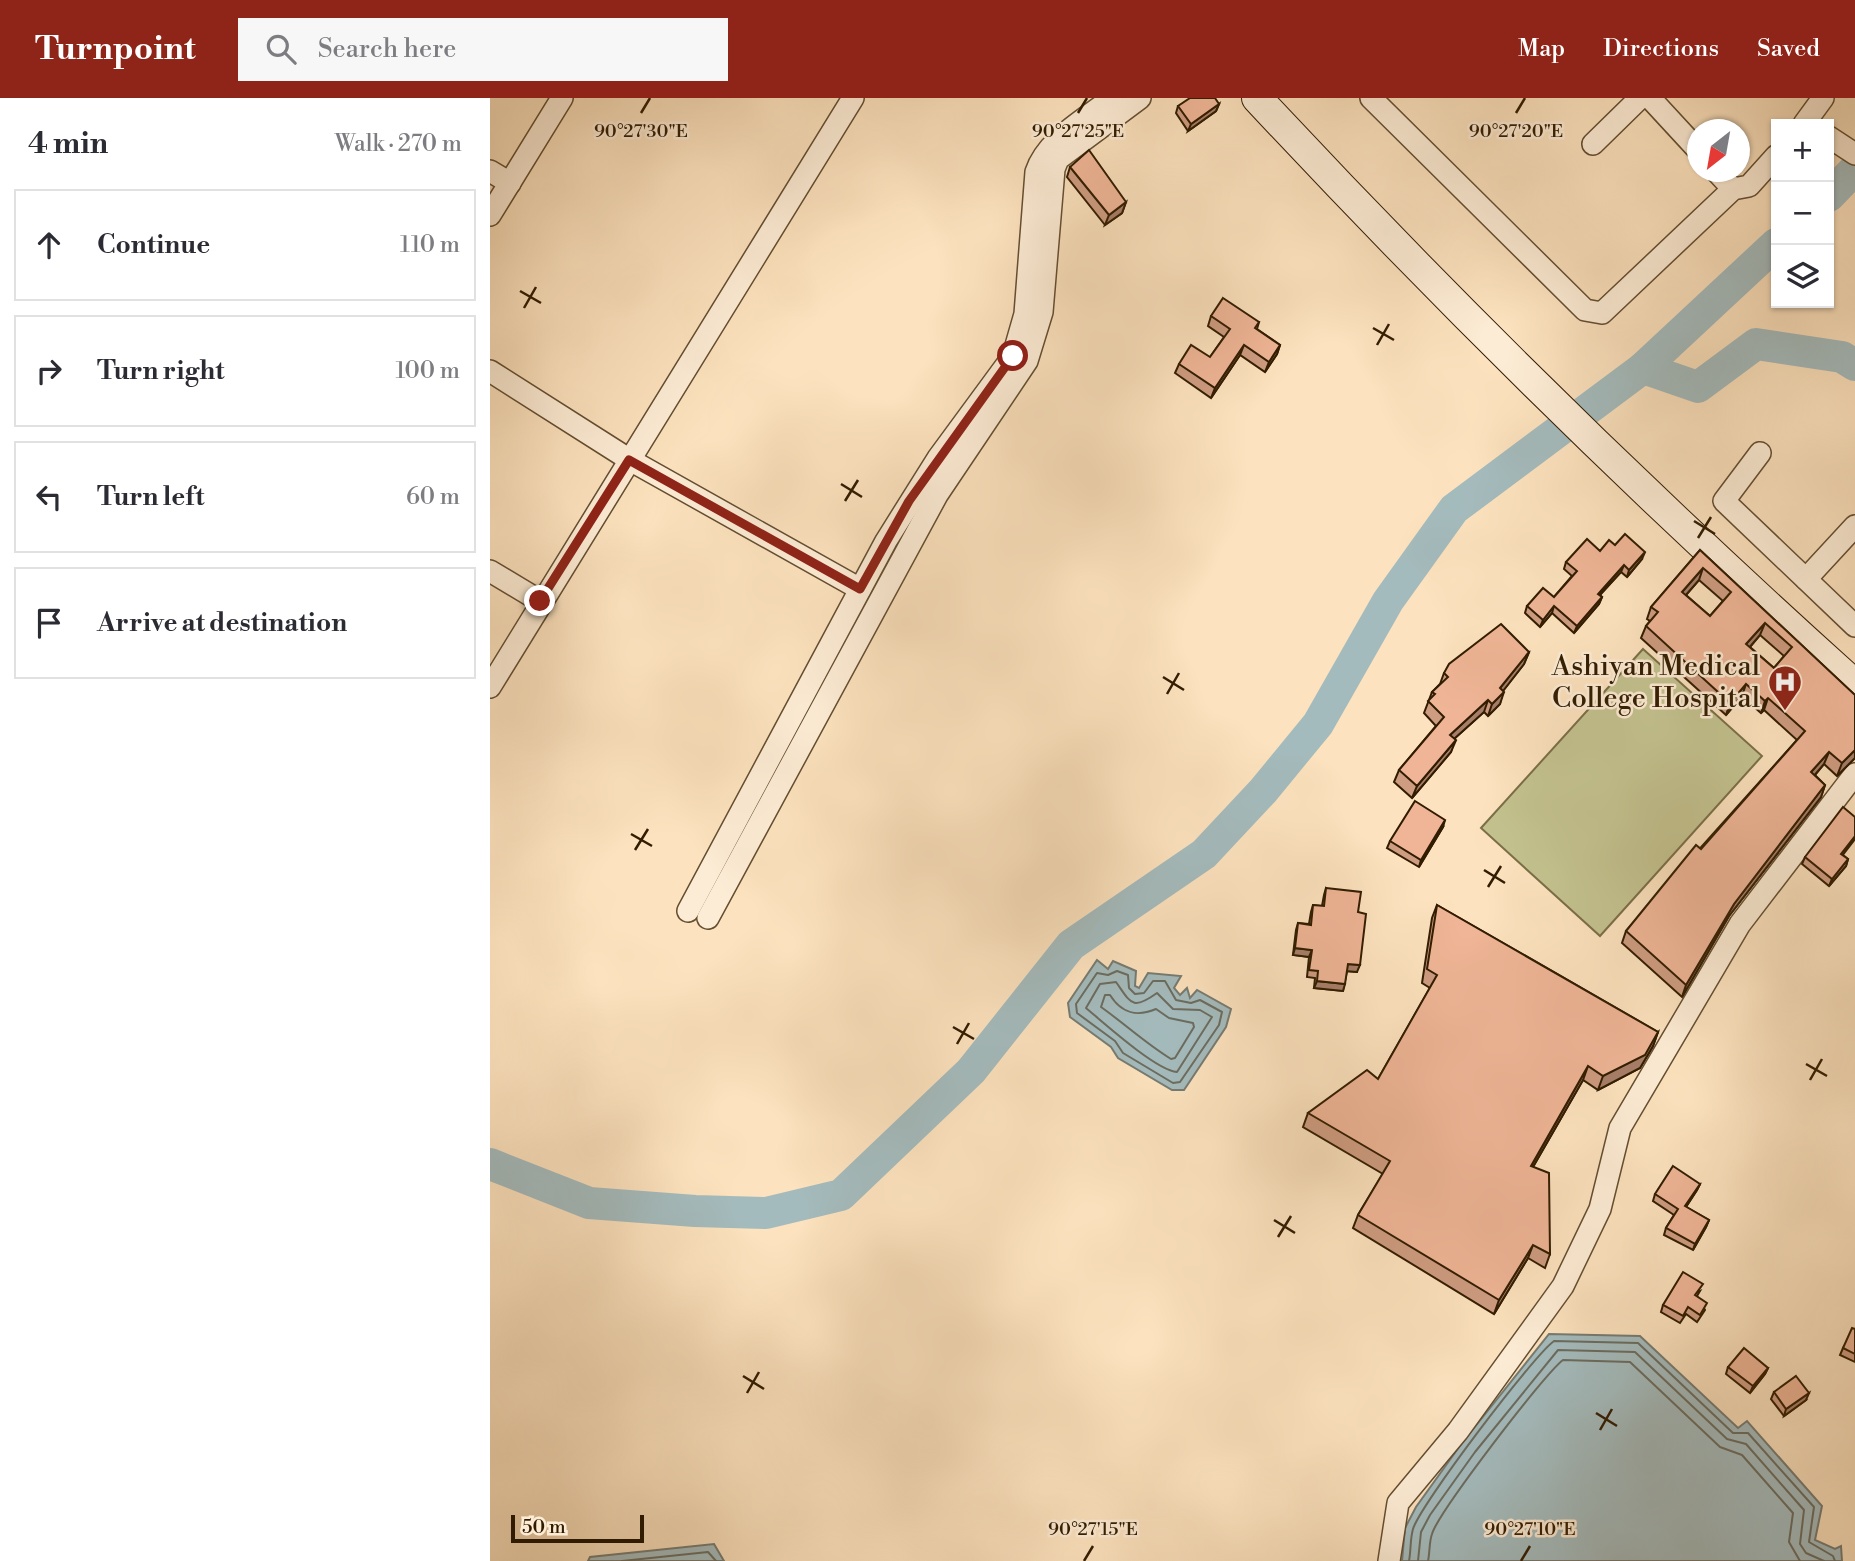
<!DOCTYPE html>
<html lang="en">
<head>
<meta charset="utf-8">
<style>
	body { margin:0; font-family:"Libre Bodoni",serif; background:#f7f7f7; color:#2b2b33 }
	.controls { position:absolute; right:21px; top:21px; display:grid; overflow:hidden; border-radius:0px; box-shadow:0 2px 5px #0004 }
	.controls button { width:63px; height:63px; display:grid; place-items:center; padding:0; border:0; border-bottom:2px solid #e1e1e2; background:#fff; color:#2b2b33; font:35px sans-serif }
	.compass { position:absolute; left:1197px; top:21px; width:63px; height:63px; border-radius:50%; background:#fff; box-shadow:0 2px 5px #0004; rotate:211deg }
	.scale { position:absolute; left:21px; bottom:18px; width:133px; box-sizing:border-box; padding-left:7px; border:4px solid #321c01; border-top:0; font-size:19px; line-height:24px; white-space:nowrap; color:#321c01; -webkit-text-stroke:5px #fdecd5; paint-order:stroke }
	.stop { position:absolute; width:21px; height:21px; margin:-16px; border:5px solid #8f2418; border-radius:50%; background:#fff }
	.stop.end { background:#8f2418; border-color:#fff; box-shadow:0 2px 7px #0008 }
	.list { margin:0; padding:0; list-style:none }
	h2 { display:flex; justify-content:space-between; align-items:center; height:91px; margin:0; padding:0 28px; font-size:30px }
	h2 small { font-size:23px; font-weight:400; color:#7c7c81 }
	.list li { display:grid; grid-template-columns:46px 1fr auto; gap:21px; align-items:center; box-sizing:border-box; height:112px; margin:0 14px 14px; padding:0 14px; border:2px solid #e1e1e2; border-radius:0px }
	.list b { display:block; font-size:26px; white-space:nowrap }
	.list em { font-size:23px; font-style:normal; color:#7c7c81 }
	.icon { flex:none; width:38px; height:38px; fill:none; stroke:currentColor; stroke-width:2; stroke-linecap:round; stroke-linejoin:round }
	.map { position:relative; flex:none; width:1365px; height:1463px; overflow:hidden }
	header { display:flex; align-items:center; gap:42px; box-sizing:border-box; height:98px; padding:0 35px; background:#8f2418; color:#fff }
	header strong { font-size:33px }
	nav { display:flex; gap:38px; margin-inline-start:auto; font-size:24px }
	.search { width:490px; height:63px; background:#f7f7f7; display:flex; align-items:center; gap:18px; box-sizing:border-box; padding:0 24px; border-radius:0px; color:#7c7c81; font-size:26px }
	main { display:flex }
	aside { flex:1; background:#fff }
	.map>svg:first-child { display:block }
	.green { fill:#c3c28f; stroke:#7a6f48; stroke-width:2 }
	.water { fill:#a4bbbd; stroke:#767b72; stroke-width:2 }
	.lines { fill:none; stroke-linecap:round; stroke-linejoin:round }
	.shore { stroke:#6b6c5f; stroke-width:2 }
	.river { stroke:#a4bbbd; stroke-width:32 }
	.street-casing { stroke:#644e30; stroke-width:24 }
	.secondary-casing { stroke:#321c01; stroke-width:32 }
	.street { stroke:#fdecd5; stroke-width:21 }
	.secondary { stroke:#fdecd5; stroke-width:30 }
	.wall { fill:#ce9c81; stroke:#321c01; stroke-width:2; fill-rule:evenodd }
	.shaded-wall { fill:#a77f69; stroke:#321c01; stroke-width:2 }
	.building { fill:#efb596; stroke:#321c01; stroke-width:2; fill-rule:evenodd }
	.route { stroke:#8f2418; stroke-width:9 }
	.ticks { fill:none; stroke:#321c01; stroke-width:2.5 }
	.labels { text-anchor:middle; dominant-baseline:central; stroke-width:5; stroke-linejoin:round; paint-order:stroke }
	.poi-label { font-size:28px; fill:#321c01; stroke:#fdecd5; text-anchor:end }
	.ticks-label { font-size:18px; text-anchor:middle; fill:#321c01; stroke:#fdecd5; stroke-width:5; stroke-linejoin:round; paint-order:stroke }
</style>
</head>
<body>
<header>
<strong>Turnpoint</strong>
<div class="search"><svg class="icon" aria-label="search" viewBox="0 0 24 24"><circle cx="10" cy="10" r="6"/><path d="M15 15l6 6"/></svg>Search here</div>
<nav><a>Map</a><a>Directions</a><a>Saved</a></nav>
</header>
<main>
<aside>
<h2>4 min<small>Walk · 270 m</small></h2>
<ul class="list">
<li><svg class="icon" aria-label="ahead" viewBox="0 0 24 24"><path d="M12 20V5M6 11l6-6 6 6"/></svg><div><b>Continue</b></div><em>110 m</em></li>
<li><svg class="icon" aria-label="right" viewBox="0 0 24 24"><path d="M7 20v-9h11M14 6l5 5-5 5"/></svg><div><b>Turn right</b></div><em>100 m</em></li>
<li><svg class="icon" aria-label="left" viewBox="0 0 24 24"><path d="M17 20v-9H6M10 6l-5 5 5 5"/></svg><div><b>Turn left</b></div><em>60 m</em></li>
<li><svg class="icon" aria-label="arrive" viewBox="0 0 24 24"><path d="M6 21V4h12l-3 4 3 4H6"/></svg><div><b>Arrive at destination</b></div></li>
</ul>
</aside>
<div class="map">
<svg width="1365" height="1463" viewBox="0 0 1365 1463">
	<rect width="100%" height="100%" fill="#fce2be"/>
	<filter id="stains"><feTurbulence type="fractalNoise" baseFrequency=".00286" numOctaves="4"/><feColorMatrix values="0 0 0 0 .2 0 0 0 0 .09 0 0 0 0 .02 0 0 0 .5 -.17"/></filter>
	<radialGradient id="worn" r=".72"><stop offset=".6" stop-color="#630" stop-opacity="0"/><stop offset="1" stop-color="#630" stop-opacity=".3"/></radialGradient>
	<path class="green" d="M1153 551 1272 658 1110 838 991 730Z"/>
	<g class="water">
		<path d="M607 862 618 871 623 863 646 873 645 888 649 890 658 875 691 878 684 890 690 897 697 890 700 900 707 892 741 911 736 929 694 992H682L628 960 621 949 580 919 578 905Z"/>
		<path d="M1059 1236 1150 1238 1248 1330 1257 1323 1332 1408 1325 1442 1345 1451 1351 1448 1352 1463H912L915 1430 926 1409 972 1345Z"/>
		<path d="M224 1446 234 1463H98L100 1459Z"/>
	</g>
	<g class="lines">
		<g class="shore">
			<path d="M627 873 638 877 639 890 645 896 654 895 663 883H675L686 902 701 905 710 902 732 914 729 927 690 984 683 985 633 955 625 943 587 915 586 906 607 875 618 877Z"/>
			<path d="M626 884C641 905 642 913 667 895L683 911 710 912 722 919 687 974C666 972 615 926 596 910L610 886Z"/>
			<path d="M615 897H620C632 916 647 919 666 911L679 920 703 925 704 929 685 960 681 961C655 945 635 926 611 909Z"/>
			<path d="M132 1463 218 1454 226 1463"/>
			<path d="M919 1463C921 1453 920 1441 923 1431 930 1407 1043 1258 1064 1243L1148 1245 1243 1335H1258L1324 1409 1319 1444 1343 1458 1345 1463"/>
			<path d="M928 1463 931 1434 940 1417 985 1354 1068 1252 1145 1254 1237 1341 1256 1346 1314 1412 1310 1446 1316 1455 1334 1463"/>
			<path d="M938 1463C940 1454 939 1444 942 1436 948 1415 1054 1276 1073 1262L1140 1264 1230 1349 1252 1357 1303 1415 1299 1444 1310 1463"/>
		</g>
		<g class="river">
			<path d="M1339 98 1365 71"/>
			<path d="M1153 270 1208 289 1266 246 1352 259 1365 267"/>
			<path d="M0 1066 99 1105 205 1113 276 1115 351 1097 481 973 581 847 714 756 773 693 828 626 898 503 964 411 1153 270 1286 146"/>
		</g>
		<g class="street-casing">
			<g id="street">
				<path d="M881 0 1095 212 1112 215 1243 91 1259 88 1286 58"/>
				<path d="M1160 0 1208 52"/>
				<path d="M1314 26 1333 0"/>
				<path d="M1339 39 1365 56"/>
				<path d="M1103 46 1150 0"/>
				<path d="M0 73 20 85"/>
				<path d="M1227 74 1243 91"/>
				<path d="M0 117 72 0"/>
				<path d="M0 273 140 362 370 491"/>
				<path d="M1270 355 1234 403 1365 528"/>
				<path d="M0 473 50 503"/>
				<path d="M1316 481 1365 428"/>
				<path d="M0 589 363 0"/>
				<path d="M198 813 396 443 448 360 523 258 535 216 546 74C557 41 596 21 622 0"/>
				<path d="M218 820 447 397 537 263 552 214 564 71 568 61 650 0"/>
				<path d="M899 1463 908 1405 968 1333 1073 1188 1110 1111 1130 1030 1250 826 1365 676"/>
			</g>
		</g>
		<g class="secondary-casing">
			<path id="secondary" d="M767 0C958 205 1157 400 1365 587"/>
		</g>
		<use href="#street" class="street"/>
		<use href="#secondary" class="secondary"/>
	</g>
	<g class="wall">
		<path d="M729 6 726 13 698 33 686 15 688 8Z"/>
		<path d="M580 69 636 104 632 115 615 127 577 79Z"/>
		<path d="M721 218 769 224 767 231 790 247 787 256 775 274 750 257 721 300 685 275 689 266 720 259 734 239 718 228Z"/>
		<path d="M1125 447 1152 461 1137 479 1131 474 1110 497 1112 499 1109 506 1084 535 1062 515 1050 529 1035 515 1037 508 1064 499 1082 478 1074 471 1076 464Z"/>
		<path d="M1210 452 1365 597V660L1347 678 1334 666 1325 677 1335 687 1331 699 1239 818 1192 899 1132 845 1136 833 1307 642 1274 612 1271 615 1252 598 1236 617 1151 540 1156 528 1160 523 1157 521 1161 509ZM1209 482 1233 503 1220 518 1196 497ZM1270 537 1294 558 1284 570 1260 549Z"/>
		<path d="M1039 554 1034 566 1013 593 1010 606 998 618 994 614 964 641 961 654 922 700 904 684 909 672 946 628 934 615 942 594 950 586 954 575Z"/>
		<path d="M953 729 929 769 897 750 900 743Z"/>
		<path d="M1353 757 1358 761 1356 768 1339 788 1312 766 1315 759Z"/>
		<path d="M836 790 868 814 867 874 857 873 853 893 824 890 825 880 817 879 819 859 803 857 806 832 808 825 819 826 821 814 823 807 832 808 834 797Z"/>
		<path d="M947 807 1168 934 1163 948 1150 970 1108 992 1093 982 1043 1069 1060 1156 1055 1170 1038 1160 1004 1216 863 1130 868 1117 893 1076 813 1029 818 1015 888 981 940 890 932 885 942 820Z"/>
		<path d="M1210 1086 1207 1092 1196 1109 1219 1122 1216 1129 1203 1152 1174 1137 1176 1130 1184 1117 1163 1103 1165 1096Z"/>
		<path d="M1210 1193 1207 1198 1215 1212 1207 1224 1196 1216 1190 1225 1171 1214 1173 1207Z"/>
		<path d="M1365 1231V1264L1350 1257 1353 1250Z"/>
		<path d="M1238 1269 1278 1270 1275 1276 1260 1295 1236 1276Z"/>
		<path d="M1284 1294 1316 1302 1294 1318 1281 1301Z"/>
	</g>
	<g class="shaded-wall">
		<path d="M729 6 726 13 698 33 701 26Z"/>
		<path d="M636 104 632 115 615 127 619 117Z"/>
		<path d="M754 247 750 257 721 300 725 290Z"/>
		<path d="M790 247 787 256 775 274 779 264Z"/>
		<path d="M1155 454 1152 461 1137 479 1139 472Z"/>
		<path d="M1134 467 1131 474 1105 502 1108 496Z"/>
		<path d="M1213 470 1209 482 1188 506 1192 494Z"/>
		<path d="M1112 499 1109 506 1084 535 1087 528Z"/>
		<path d="M1064 508 1062 515 1050 529 1053 522Z"/>
		<path d="M1275 525 1270 537 1252 558 1256 546Z"/>
		<path d="M1039 554 1034 566 1006 602 1010 590Z"/>
		<path d="M1256 586 1252 598 1236 617 1240 605Z"/>
		<path d="M1014 594 1010 606 998 618 1002 606Z"/>
		<path d="M1278 600 1274 612 1271 615 1275 603Z"/>
		<path d="M998 602 994 614 955 649 960 637Z"/>
		<path d="M966 642 961 654 922 700 927 688Z"/>
		<path d="M1365 652V660L1347 678 1352 665Z"/>
		<path d="M1339 654 1334 666 1317 686 1321 674Z"/>
		<path d="M1335 687 1331 699 1239 818 1192 899 1196 887 1244 806Z"/>
		<path d="M955 722 953 729 929 769 931 762Z"/>
		<path d="M1365 738V741L1349 762 1351 756Z"/>
		<path d="M1358 761 1356 768 1339 788 1342 781Z"/>
		<path d="M805 850 822 852 819 859 803 857Z"/>
		<path d="M858 866 870 867 867 874 855 873Z"/>
		<path d="M827 883 855 886 853 893 824 890Z"/>
		<path d="M1168 934 1163 948 1150 970 1108 992 1113 978Z"/>
		<path d="M1098 968 1093 982 1036 1081 1041 1068Z"/>
		<path d="M1210 1086 1207 1092 1192 1115 1195 1108Z"/>
		<path d="M1219 1122 1216 1129 1203 1152 1205 1146Z"/>
		<path d="M1043 1147 1038 1160 1004 1216 1009 1202Z"/>
		<path d="M1278 1270 1275 1276 1260 1295 1263 1288Z"/>
		<path d="M1319 1295 1316 1302 1294 1318 1296 1311Z"/>
	</g>
	<g class="building">
		<path d="M700 0H725L729 6 701 26 688 8Z"/>
		<path d="M599 52 636 104 619 117 580 69Z"/>
		<path d="M733 200 769 224 765 230 790 247 779 264 754 247 725 290 689 266 701 247 720 259 740 231 721 218Z"/>
		<path d="M1135 436 1155 454 1139 472 1134 467 1108 496 1112 499 1087 528 1064 508 1053 522 1037 508 1053 490 1064 499 1087 473 1076 464 1097 441 1110 453 1119 442 1125 447Z"/>
		<path d="M1210 452 1365 597V652L1352 665 1339 654 1321 674 1335 687 1244 806 1196 887 1136 833 1206 747 1211 751 1315 633 1278 600 1275 603 1256 586 1240 605 1156 528 1168 514 1161 509ZM1213 470 1241 494 1220 518 1192 494ZM1275 525 1302 549 1284 570 1256 546Z"/>
		<path d="M1011 526 1039 554 1010 590 1014 594 1002 606 998 602 960 637 966 642 927 688 909 672 954 619 938 603 945 596 942 594 958 579 954 575 959 566Z"/>
		<path d="M925 703 955 722 931 762 900 743Z"/>
		<path d="M1353 709 1365 719V738L1351 756 1358 761 1342 781 1315 759Z"/>
		<path d="M836 790 871 794 868 814 876 816 870 867 858 866 855 886 827 883 828 873 819 872 822 852 805 850 808 825 821 827 823 807 834 808Z"/>
		<path d="M947 807 1168 934 1155 957 1113 978 1098 968 1041 1068 1059 1075 1060 1156 1043 1147 1009 1202 868 1117 900 1063 818 1015 877 972 888 981 947 877 937 871Z"/>
		<path d="M1183 1068 1210 1086 1195 1108 1219 1122 1205 1146 1176 1130 1188 1111 1165 1096Z"/>
		<path d="M1193 1174 1213 1186 1205 1197 1217 1205 1210 1217 1198 1209 1193 1218 1173 1207Z"/>
		<path d="M1362 1230 1365 1231V1256L1353 1250Z"/>
		<path d="M1254 1250 1278 1270 1263 1288 1238 1269Z"/>
		<path d="M1306 1278 1319 1295 1296 1311 1284 1294Z"/>
	</g>
	<g class="lines">
		<path class="route" d="M50 503 139 362 370 491 419 403 523 258"/>
	</g>
	<path class="ticks" d="M151 15 160 0M588 15 597 0M1026 15 1035 0M30 193 51 205M34 210 46 189M883 230 904 242M887 247 899 226M351 386 372 399M355 403 368 382M1204 423 1225 436M1208 440 1221 419M673 579 694 592M677 596 689 575M141 736 162 748M145 752 158 731M994 772 1015 785M998 789 1011 768M463 929 484 941M467 946 479 925M1316 966 1337 978M1320 982 1332 961M784 1122 805 1135M788 1139 801 1118M253 1278 274 1291M257 1295 269 1274M1106 1315 1127 1328M1110 1332 1122 1311M594 1463 603 1448M1031 1463 1040 1448"/>
	<defs>
		<g id="hospital-pin" transform="scale(1.75)"><path d="M0 17L-7.5 6A9.5 9.5 0 1 1 7.5 6Z" fill="#8f2418" stroke="#fdecd5"/><path d="M-5-5h3v3.5h4V-5h3V5h-3V1.5h-4V5h-3Z" fill="#fff"/></g>
	</defs>
	<g fill-rule="evenodd">
		<use href="#hospital-pin" x="1295" y="584"/>
	</g>
	<g class="labels">
		<g class="poi-label">
			<text x="1270" y="568">Ashiyan Medical<tspan x="1270" dy="32">College Hospital</tspan></text>
		</g>
	</g>
	<g class="ticks-label">
		<text x="588" y="39">90°27'25"E</text>
		<text x="151" y="39">90°27'30"E</text>
		<text x="1026" y="39">90°27'20"E</text>
		<text x="603" y="1437">90°27'15"E</text>
		<text x="1040" y="1437">90°27'10"E</text>
	</g>
	<rect width="100%" height="100%" filter="url(#stains)"/>
	<rect width="100%" height="100%" fill="url(#worn)"/>
</svg>
<div class="controls">
<button>+</button>
<button>−</button>
<button><svg class="icon" aria-label="layers" viewBox="0 0 24 24"><path d="M12 4l9 5-9 5-9-5zM3 14l9 5 9-5"/></svg></button>
</div>
<svg class="compass" viewBox="-18 -18 36 36"><path d="M0-13l5 13h-10z" fill="#e53935"/><path d="M0 13l5-13h-10z" fill="#7c7c81"/></svg>
<div class="scale">50 m</div>
<div class="stop" style="left:523px;top:258px"></div>
<div class="stop end" style="left:50px;top:503px"></div>
</div>
</main>
</body>
</html>
